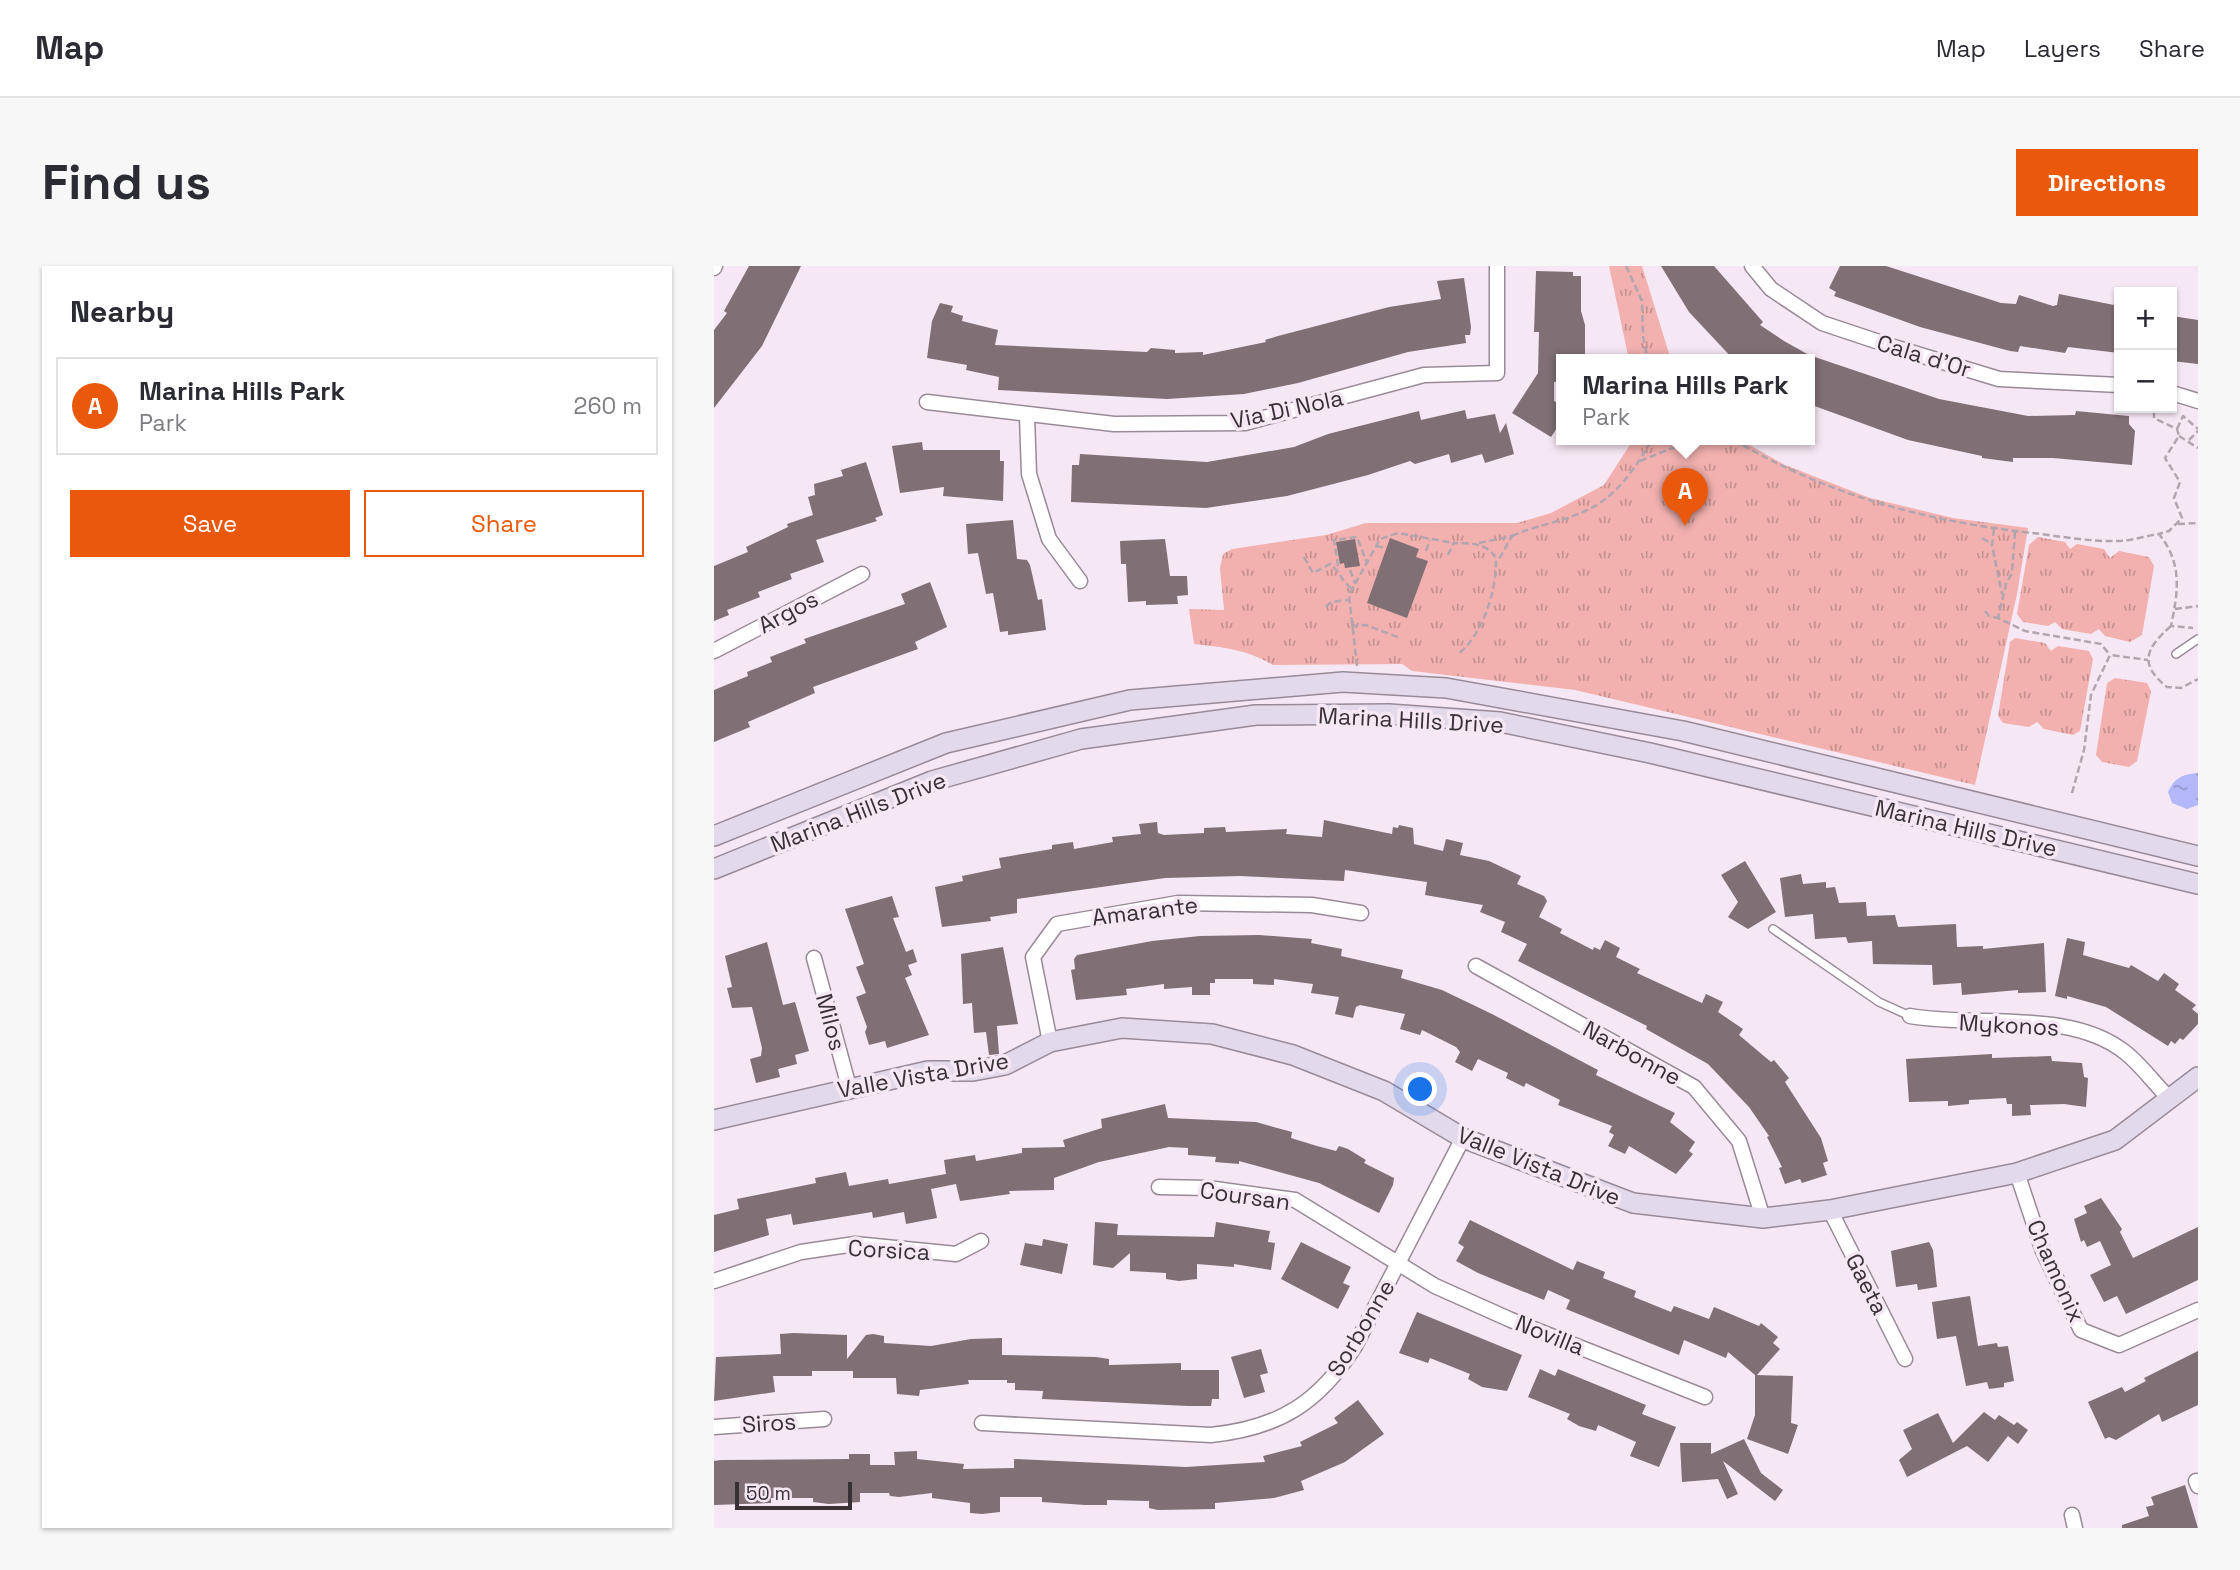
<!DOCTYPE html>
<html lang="en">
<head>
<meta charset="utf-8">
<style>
	body { margin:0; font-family:"Space Grotesk",sans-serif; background:#f7f7f7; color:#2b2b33 }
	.controls { position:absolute; right:21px; top:21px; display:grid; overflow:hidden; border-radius:0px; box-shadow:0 2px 5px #0004 }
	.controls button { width:63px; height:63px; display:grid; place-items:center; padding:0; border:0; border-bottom:2px solid #e1e1e2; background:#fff; color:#2b2b33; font:35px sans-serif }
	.scale { position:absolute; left:21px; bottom:18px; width:117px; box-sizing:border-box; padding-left:7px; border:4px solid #373136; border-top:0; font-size:19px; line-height:24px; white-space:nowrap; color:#373136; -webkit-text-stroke:5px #f6e7f4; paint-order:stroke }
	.you { position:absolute; left:707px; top:824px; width:24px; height:24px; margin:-18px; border:5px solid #fff; border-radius:50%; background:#1a73e8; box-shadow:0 0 0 10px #1a73e833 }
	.badge { display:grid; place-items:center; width:46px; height:46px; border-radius:50%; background:#ea580c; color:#fff; font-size:23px; font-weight:700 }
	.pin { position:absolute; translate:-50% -58px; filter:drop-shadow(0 2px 4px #0008) }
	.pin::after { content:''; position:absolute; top:37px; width:24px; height:21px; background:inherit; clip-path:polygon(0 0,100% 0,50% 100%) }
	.popup { position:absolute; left:842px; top:88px; width:259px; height:91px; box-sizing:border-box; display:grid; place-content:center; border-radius:0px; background:#fff; filter:drop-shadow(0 2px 5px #0005); font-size:23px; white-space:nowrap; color:#7c7c81 }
	.popup b { font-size:26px; color:#2b2b33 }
	.popup::after { content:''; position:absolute; left:50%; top:100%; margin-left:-14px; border:14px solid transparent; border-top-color:#fff }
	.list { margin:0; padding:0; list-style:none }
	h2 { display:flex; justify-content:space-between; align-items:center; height:91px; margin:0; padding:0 28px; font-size:30px }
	h2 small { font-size:23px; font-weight:400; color:#7c7c81 }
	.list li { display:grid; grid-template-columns:46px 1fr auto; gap:21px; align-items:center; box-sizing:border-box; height:98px; margin:0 14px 14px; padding:0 14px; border:2px solid #e1e1e2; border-radius:0px }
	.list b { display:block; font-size:26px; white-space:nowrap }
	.list p { margin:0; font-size:23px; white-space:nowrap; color:#7c7c81 }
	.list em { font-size:23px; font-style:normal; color:#7c7c81 }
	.actions { display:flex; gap:14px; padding:21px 28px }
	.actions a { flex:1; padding:16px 0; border:2px solid #ea580c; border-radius:0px; text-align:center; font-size:24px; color:#ea580c }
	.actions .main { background:#ea580c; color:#fff }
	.map { position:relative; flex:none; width:1484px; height:1262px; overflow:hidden; border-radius:0px }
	header { display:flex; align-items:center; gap:42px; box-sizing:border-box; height:98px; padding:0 35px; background:#fff; border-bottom:2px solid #e1e1e2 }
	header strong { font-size:33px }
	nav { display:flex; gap:38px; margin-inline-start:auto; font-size:24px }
	.intro { display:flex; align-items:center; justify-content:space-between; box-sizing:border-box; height:168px; padding:0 42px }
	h1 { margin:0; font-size:49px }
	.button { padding:18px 32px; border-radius:0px; background:#ea580c; color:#fff; font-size:24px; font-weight:700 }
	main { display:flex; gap:42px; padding:0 42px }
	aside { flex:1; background:#fff; border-radius:0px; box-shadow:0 2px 5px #0004 }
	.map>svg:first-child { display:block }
	.park { fill:url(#park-tufts) }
	.water { fill:url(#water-ripples) }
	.building { fill:#806f75 }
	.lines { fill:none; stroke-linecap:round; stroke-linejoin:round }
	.lane-casing { stroke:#988a96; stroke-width:10 }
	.street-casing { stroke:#988a96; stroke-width:17 }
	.secondary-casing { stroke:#988a96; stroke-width:22 }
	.path { stroke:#b1a5af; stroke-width:2.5; stroke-dasharray:7 3.5; stroke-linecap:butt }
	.lane { stroke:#fff; stroke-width:7 }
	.street { stroke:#fff; stroke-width:14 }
	.secondary { stroke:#e2d9eb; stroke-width:19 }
	.labels { text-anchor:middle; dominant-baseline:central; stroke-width:7; stroke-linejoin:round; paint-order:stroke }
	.street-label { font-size:23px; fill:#373136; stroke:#f6e7f4 }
</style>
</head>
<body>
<header>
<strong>Map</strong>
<nav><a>Map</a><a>Layers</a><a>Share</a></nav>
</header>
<div class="intro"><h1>Find us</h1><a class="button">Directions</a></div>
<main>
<aside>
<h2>Nearby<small></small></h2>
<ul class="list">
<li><span class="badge">A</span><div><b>Marina Hills Park</b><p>Park</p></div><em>260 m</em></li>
</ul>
<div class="actions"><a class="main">Save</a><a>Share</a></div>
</aside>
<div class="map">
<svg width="1484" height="1262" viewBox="0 0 1484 1262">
	<defs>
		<pattern id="park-tufts" width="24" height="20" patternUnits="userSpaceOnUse" patternTransform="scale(1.75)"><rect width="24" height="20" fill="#f2b1af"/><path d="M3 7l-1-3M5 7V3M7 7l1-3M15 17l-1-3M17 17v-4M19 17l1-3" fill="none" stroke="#c5918f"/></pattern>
		<pattern id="water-ripples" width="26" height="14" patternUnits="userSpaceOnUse" patternTransform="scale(1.75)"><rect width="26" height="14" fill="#b3b8fb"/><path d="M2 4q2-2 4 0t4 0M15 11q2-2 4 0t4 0" fill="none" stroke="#9296cc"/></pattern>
	</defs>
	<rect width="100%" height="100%" fill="#f6e7f4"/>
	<g class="park">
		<path d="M895 0H928L957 94H915Z"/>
		<path d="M919 174H1027L1071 199 1156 232 1239 252 1314 262 1303 328 1261 519 861 424 698 405 688 398 559 399C534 384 509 381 480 378L475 343 510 344 506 302 509 288 518 283 612 269 652 257H803L837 247 890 219Z"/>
		<path d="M1324 271 1351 276 1356 283 1363 278 1390 283 1396 292 1405 285 1435 291 1440 300 1428 369 1416 376 1391 370 1385 363 1377 368 1348 363 1341 356 1334 360 1309 356 1303 348 1315 279Z"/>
		<path d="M1301 372 1331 377 1337 385 1344 380 1375 385 1379 393 1366 465 1359 469 1330 463 1323 456 1315 461 1289 457 1284 450 1296 376Z"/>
		<path d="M1401 412 1433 417 1437 425 1423 495 1415 501 1388 496 1382 489 1393 417Z"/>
	</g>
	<path class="water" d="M1484 507V539L1473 543 1458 537 1454 526C1460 512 1469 508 1484 507Z"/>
	<g class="building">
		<path d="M35 0H87L48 80 0 142V64L13 47 10 45Z"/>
		<path d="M947 0H1000L1049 56 1046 59 1070 75 1095 89 1225 133 1314 150 1361 149 1362 145 1415 150V158L1421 165 1418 199 1339 192H1299V196L1268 192V190L1194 174 1095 138V94H1020L975 46Z"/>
		<path d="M1126 0H1172L1287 37 1302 38 1305 29 1339 40 1343 39 1345 28 1405 40V87L1354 81 1351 87 1306 80 1304 86 1296 85 1206 61 1120 30 1122 26 1115 22Z"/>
		<path d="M822 5 859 6V10H867V45L871 59V94H847V116H840V135L847 139V156L837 171 798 147 824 107 825 66H820Z"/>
		<path d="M750 12 757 61 756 69H751L752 77 694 86 584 117 530 128 453 133 284 124 285 111 252 104 253 99 213 92 218 55 226 37 239 40 237 46 249 50 248 55 284 64 281 79 433 86 437 82 461 84V87L489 86V89L552 76 551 74 564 70 675 41 727 33 723 15Z"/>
		<path d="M1458 50 1484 54V98L1458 95Z"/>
		<path d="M751 144 753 153 781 148 786 167 792 157 800 188 771 197 768 188 737 197 735 188 701 198 696 195 654 209 573 230 492 242 357 236 358 199H365L366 188 493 196 580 181 614 168 705 145 707 154Z"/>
		<path d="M208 176 209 184H286V195H290L289 235 229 230 230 221 186 227 178 180Z"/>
		<path d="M152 196 169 249 161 252 163 255 102 274 110 296 76 308 78 313 44 326 46 331 13 344 15 349 0 355V300L34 286 32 281 74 261 73 258 99 249 94 231 101 229 100 218 129 210 127 204Z"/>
		<path d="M299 254 303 293 313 294 316 299 324 334 328 333 332 364 294 369V365L286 366 279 327 272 328 264 287 254 288 252 258Z"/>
		<path d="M676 272 705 283 702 291 714 295 693 352 653 337Z"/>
		<path d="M451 273 456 310H473L474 329 463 330 464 338 432 339V335L414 336 412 298H407L406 275Z"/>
		<path d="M641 273 646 300 631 302 630 297 626 298 622 276Z"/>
		<path d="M216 316 233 361 201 376 204 383 99 421 101 427 34 456 36 461 0 476V424L34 410 33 406 58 396 56 391 92 377 90 373 191 338 187 328Z"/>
		<path d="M610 554 678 568 679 561 684 562 685 559 699 562 700 578 729 585 732 573 749 577 746 589 775 595 807 610 803 618 830 630 833 635 825 651 848 663 846 667 879 684 880 681 886 684 891 674 906 682 902 691 926 703 923 707 988 737 992 728 1009 736 1004 746 1029 763 1025 769 1057 796 1060 794 1075 812 1071 816 1107 872 1114 895 1109 897 1113 909 1088 917 1086 913 1071 918 1065 902 1068 901 1053 871 1055 870 1035 841 994 798 932 763 933 760 804 695 813 678 787 666 791 656 766 646 769 639 711 629 713 616 631 604 630 615 526 610 451 612 303 633V647L276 651 277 655 228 661 221 621 249 615 248 610 287 602 285 592 338 583V579L359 576 360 583 399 576 398 571 427 568 425 558 443 556 444 567 450 569 490 567V562L511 561 512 566 573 563 572 568 608 571Z"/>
		<path d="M1031 595 1062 646 1034 663 1014 651 1024 636 1007 609Z"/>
		<path d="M1087 608 1089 618 1112 616V622L1121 621 1125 637 1152 636 1153 650 1181 649 1184 661 1242 658 1243 681 1269 680V683L1330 677 1332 726 1304 727V724L1248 729 1247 717 1219 719 1218 699 1159 698 1158 675 1134 677 1132 671 1101 673 1099 648 1071 651 1066 612Z"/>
		<path d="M178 630 185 651 179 652 192 686 199 683 203 696 194 699 198 709 191 712 215 769 173 782 171 775 155 779 151 766 153 761 142 731 152 727 142 701 150 698 131 643Z"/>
		<path d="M545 669 598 673 597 677 628 683 627 690 689 704 687 712 728 724 778 748 884 804 882 809 961 847 956 856 981 876 975 885 979 888 962 908 915 880 911 888 894 880 900 869 895 866 898 860 844 839 846 834 812 817 810 821 792 812 794 807 764 793 758 805 741 796 746 786 742 781 708 764 706 769 686 763 691 748 646 739 642 741 639 752 621 748 625 731 597 727 599 718 560 713V719L539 718V713H501V717H496V729H478V721L450 723V718L412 723 413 729 362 734 357 704 361 703 360 693 363 689 438 675 486 670Z"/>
		<path d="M1353 672 1371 676 1369 689 1415 702 1417 699 1444 715 1450 707 1465 718 1461 724 1482 739 1478 743 1484 748V758L1469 774 1466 772 1461 778 1457 775 1454 780 1392 741 1353 730V733L1341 730Z"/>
		<path d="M53 676 69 739 81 736 95 785 81 789 83 798 64 803 66 811 42 817 36 793 47 790 48 782 38 741 18 742 13 722 18 721 11 690Z"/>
		<path d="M289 681 304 758 283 760 285 788 275 789 272 766 260 767 258 737 249 738 247 688Z"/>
		<path d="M1278 788V792L1337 790 1338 795 1368 797 1370 811 1374 812 1372 841 1350 838 1316 839 1317 849 1298 850V838H1293L1292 832 1255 834V838L1234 840V835L1195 836 1192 793Z"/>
		<path d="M451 838 454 852 542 856 578 866 577 872 603 880 622 885 625 880 634 883 652 894 650 897 680 912 679 919 665 947 605 917 525 895V898L501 896 502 891 474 889V882L455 881 385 896 340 912V924L295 925 296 928 246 935 242 918 217 923 223 952 192 958 190 946 159 952 158 946 79 959 77 948 52 953 55 969 0 986V949L25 943 23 933 102 917 101 912 132 906 135 920 174 913 175 918 232 908 230 894 261 889 262 895 308 887V882L351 881 349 874 388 862 387 853Z"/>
		<path d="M1387 932 1408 963 1406 966 1419 992 1484 961V1014L1412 1048 1403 1030 1390 1036 1376 1009 1397 999 1386 975 1373 981 1370 974 1367 976 1360 953 1373 947 1370 940Z"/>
		<path d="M756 954 859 1004 863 995 891 1006 889 1012 922 1025 920 1031 957 1046 960 1040 995 1053 1000 1041 1045 1060 1047 1057 1064 1071 1059 1077 1066 1083 1043 1109 1079 1110 1077 1157 1084 1159 1074 1188 1033 1173 1041 1149V1109L1014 1086 1012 1092 970 1074 965 1089 852 1043 856 1034 834 1024 830 1034 764 1007 742 995 750 981 744 977Z"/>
		<path d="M381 956 404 958 403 969 500 971 502 956 556 965 554 976 561 977 557 1004 520 998V1001L483 998V1013L465 1015 452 1013V1007L416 1005V987L399 1002 379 999Z"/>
		<path d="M329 973 354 978 348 1008 306 999 311 977 328 980Z"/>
		<path d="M587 976 637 1001 629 1017 636 1020 624 1043 567 1013Z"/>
		<path d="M1215 976 1219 984 1223 1021 1204 1024 1203 1018 1182 1021 1177 985Z"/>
		<path d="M1256 1030 1264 1080 1283 1077 1284 1081 1294 1080 1300 1115 1290 1117V1121L1275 1123 1273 1116 1252 1120 1242 1070 1223 1073 1218 1036Z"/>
		<path d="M703 1046 808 1089 793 1125 768 1121 754 1113 756 1108 716 1092 714 1097 685 1087Z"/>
		<path d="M80 1067 133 1069V1093L152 1069 159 1068 170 1070V1077L217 1080 257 1073 288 1072V1089L382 1091 395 1093V1099L467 1097V1104H505V1133H498L497 1140H474L328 1133 329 1125 301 1124V1117H293V1114H254L255 1118 206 1124 205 1130 183 1128 182 1112H139V1105H98V1110H59L61 1126 0 1135 2 1091 67 1088 66 1068Z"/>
		<path d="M547 1083 554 1107 546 1109 551 1126 530 1132 517 1091Z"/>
		<path d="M1484 1085V1139L1448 1156 1445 1148 1402 1174 1395 1171 1391 1173 1374 1136 1408 1121 1411 1126 1432 1115 1430 1112Z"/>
		<path d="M826 1103 841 1110 844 1103 932 1139 928 1148 962 1161 945 1201 916 1190 922 1176 884 1159 882 1165 865 1160 853 1153 856 1148 814 1131Z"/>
		<path d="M644 1134 670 1168 663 1173 631 1196 587 1215 590 1224 560 1232 501 1237V1243L444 1244 435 1242V1235L393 1234V1239H371L328 1236V1231H286V1246L268 1248 256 1247V1237L218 1232V1227L185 1231 176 1230 175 1227H146V1236L115 1238 99 1236V1232H57V1237L0 1239V1195L7 1194 135 1193V1188H156V1199H181L180 1186 203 1185V1193L250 1198 249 1203 300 1202V1193L472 1201 551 1196 549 1190 588 1180 586 1176 624 1157 620 1152Z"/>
		<path d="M1270 1146 1281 1154 1285 1149 1300 1159 1303 1156 1314 1164 1304 1178 1294 1170 1274 1196 1253 1180 1193 1211 1185 1194 1198 1183 1189 1164 1224 1147 1239 1177Z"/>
		<path d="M1030 1173 1047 1207 1069 1224 1061 1235 1009 1195 1024 1228 1013 1233 1004 1213 968 1216 966 1177H997V1188Z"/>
		<path d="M1471 1219 1484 1262H1408V1259L1435 1250 1432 1241 1440 1239 1437 1231Z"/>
	</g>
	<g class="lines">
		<g class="lane-casing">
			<g id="lane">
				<path d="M1462 388 1484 373"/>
				<path d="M1059 663 1165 736 1196 750"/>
			</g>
		</g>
		<g class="street-casing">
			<g id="street">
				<path d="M1038 0 1057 23 1108 57 1183 82 1285 113 1405 119"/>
				<path d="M0 2 1 0"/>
				<path d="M1458 127 1484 135"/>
				<path d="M213 136 400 158 531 157 710 109 783 107V0"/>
				<path d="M313 150 315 208 335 273 366 315"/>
				<path d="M0 385 148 308"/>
				<path d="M100 692 135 821"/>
				<path d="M762 700 980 821 1025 875 1049 952"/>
				<path d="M1196 750C1263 762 1357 742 1412 787 1428 800 1440 817 1454 831"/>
				<path d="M336 776 319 691 343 658 464 637 598 639 647 647"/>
				<path d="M1303 907 1329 985 1367 1064 1405 1079 1484 1044"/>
				<path d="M445 921 494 922 581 934 721 1020 797 1054 991 1131"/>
				<path d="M1116 944 1191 1093"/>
				<path d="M0 1015 87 986 141 978 242 988 267 975"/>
				<path d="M268 1157 497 1169C565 1162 605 1137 641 1080L749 872"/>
				<path d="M0 1161 110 1153"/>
				<path d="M1482 1215 1484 1220"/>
				<path d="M1358 1249 1361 1262"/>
			</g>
		</g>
		<g class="secondary-casing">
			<g id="secondary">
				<path d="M0 570 232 477 416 434 629 416 732 422 969 465 1484 590"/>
				<path d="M0 603 218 515 367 473 542 449 675 448 786 456 936 487 1484 618"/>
				<path d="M0 854 214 805H259L291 799 336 776 408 762 498 768 579 789 670 825 749 872 919 937 1049 952 1116 944 1303 907 1401 874 1484 811"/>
			</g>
		</g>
		<g class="path">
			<path d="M912 0 928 35 929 71 934 94"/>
			<path d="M1440 145V152L1463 163 1465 170 1451 192 1466 216 1460 232 1468 252 1455 265 1445 268"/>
			<path d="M1463 163 1469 150 1484 163"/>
			<path d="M1465 170 1484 182"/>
			<path d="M1020 174C1113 229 1211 255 1318 267 1345 270 1376 276 1403 275 1417 275 1431 270 1445 268 1469 298 1464 326 1457 360L1479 362"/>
			<path d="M1475 174 1484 165"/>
			<path d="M926 195 979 174"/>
			<path d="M1464 258 1484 257"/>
			<path d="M1280 263 1278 279 1288 328"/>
			<path d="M1301 266 1298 307 1292 318 1284 352 1311 365 1387 378 1396 389"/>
			<path d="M798 270C822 259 848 256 871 245 902 232 921 202 938 174"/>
			<path d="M1268 272 1278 278"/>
			<path d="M765 277 798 270 784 295"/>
			<path d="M662 280 672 282"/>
			<path d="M712 285 716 274"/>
			<path d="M734 289 740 277C757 277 772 277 782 292 783 324 769 369 743 389"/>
			<path d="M590 291 599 307 616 298C625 304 628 316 638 323"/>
			<path d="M624 300 620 274 643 271 653 297"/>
			<path d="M636 304 641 317"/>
			<path d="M612 341 617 336 634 334"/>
			<path d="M1461 343 1484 340"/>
			<path d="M1271 345 1275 350 1284 352"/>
			<path d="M637 360 652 359 686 372"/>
			<path d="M1457 360C1432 382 1424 398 1453 421L1467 422 1484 413"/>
			<path d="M643 400 635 329 666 273 684 267 740 277"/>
			<path d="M1358 527 1370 484 1377 429 1396 389 1434 394"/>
		</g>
		<use href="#lane" class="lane"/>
		<use href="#street" class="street"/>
		<use href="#secondary" class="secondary"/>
	</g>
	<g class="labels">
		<g class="street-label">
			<text transform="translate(1210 90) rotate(17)">Cala d'Or</text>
			<text transform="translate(573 143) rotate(-12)">Via Di Nola</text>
			<text transform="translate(74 346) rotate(-28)">Argos</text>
			<text transform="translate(697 454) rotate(3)">Marina Hills Drive</text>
			<text transform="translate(144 546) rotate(-21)">Marina Hills Drive</text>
			<text transform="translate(1252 562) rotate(13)">Marina Hills Drive</text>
			<text transform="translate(431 645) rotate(-7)">Amarante</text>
			<text transform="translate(117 756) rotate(75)">Milos</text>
			<text transform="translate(1295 759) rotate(3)">Mykonos</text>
			<text transform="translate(918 787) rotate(29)">Narbonne</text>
			<text transform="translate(209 809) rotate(-10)">Valle Vista Drive</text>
			<text transform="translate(825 900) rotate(22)">Valle Vista Drive</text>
			<text transform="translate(531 930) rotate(8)">Coursan</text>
			<text transform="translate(175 984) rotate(3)">Corsica</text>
			<text transform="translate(1342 1005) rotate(66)">Chamonix</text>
			<text transform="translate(1153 1018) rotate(63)">Gaeta</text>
			<text transform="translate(647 1062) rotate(-59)">Sorbonne</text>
			<text transform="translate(836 1069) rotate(22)">Novilla</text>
			<text transform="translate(55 1157) rotate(-4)">Siros</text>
		</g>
	</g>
</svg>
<div class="controls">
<button>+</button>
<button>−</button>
</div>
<div class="scale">50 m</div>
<div class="you"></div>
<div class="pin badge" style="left:971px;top:260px">A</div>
<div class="popup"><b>Marina Hills Park</b>Park</div>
</div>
</main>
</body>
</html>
